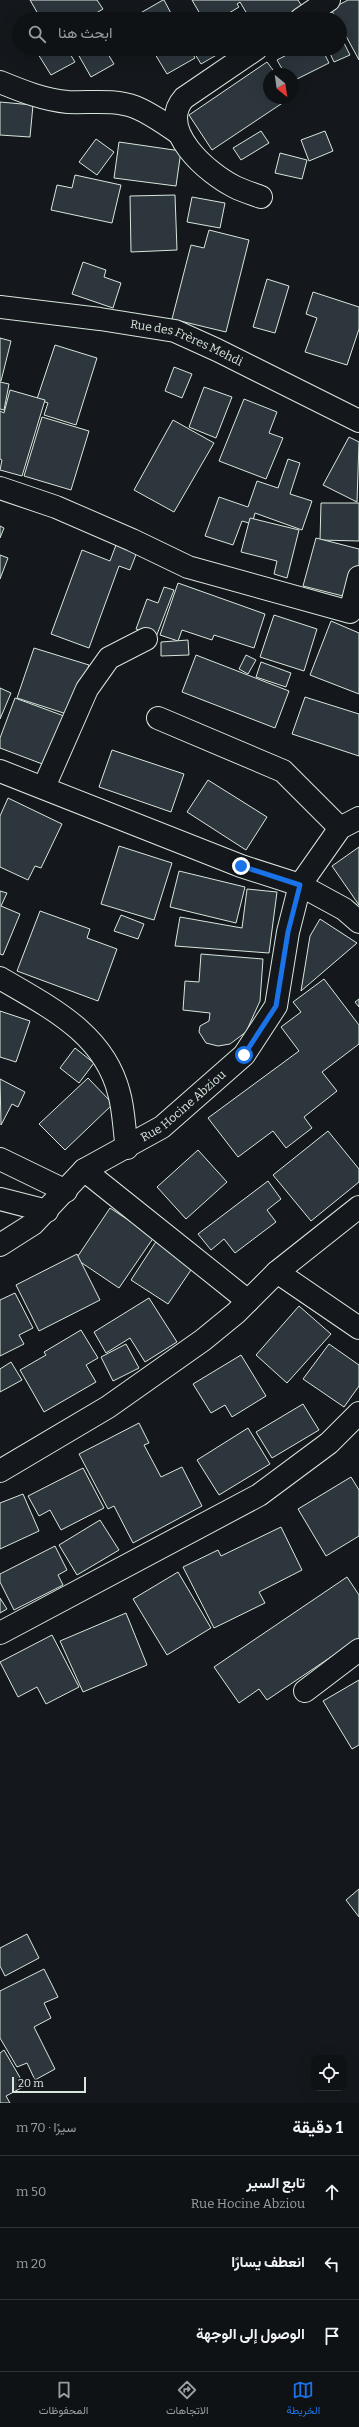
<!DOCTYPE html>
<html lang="ar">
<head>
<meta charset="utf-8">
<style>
	body { margin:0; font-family:Bitter,Vazirmatn,serif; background:#1d2022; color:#f1f3f6; direction:rtl }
	.controls { position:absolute; right:12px; bottom:12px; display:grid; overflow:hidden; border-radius:8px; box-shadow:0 4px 16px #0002 }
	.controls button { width:36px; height:36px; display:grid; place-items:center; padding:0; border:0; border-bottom:1px solid #2f3234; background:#0f1215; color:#f1f3f6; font:20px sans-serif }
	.compass { position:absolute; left:263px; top:68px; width:36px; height:36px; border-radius:50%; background:#0f1215; box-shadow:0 4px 16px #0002; rotate:151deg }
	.scale { position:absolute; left:12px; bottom:10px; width:74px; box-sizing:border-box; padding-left:4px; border:2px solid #d8e6dc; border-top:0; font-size:11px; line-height:14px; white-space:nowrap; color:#d8e6dc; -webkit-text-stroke:3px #14181c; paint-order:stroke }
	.stop { position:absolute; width:12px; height:12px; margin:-9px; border:3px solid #1a73e8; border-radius:50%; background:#fff }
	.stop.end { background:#1a73e8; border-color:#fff; box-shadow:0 1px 4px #0008 }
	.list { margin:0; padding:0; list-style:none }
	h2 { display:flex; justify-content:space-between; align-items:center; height:52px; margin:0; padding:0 16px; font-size:17px }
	h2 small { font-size:13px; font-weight:400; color:#9b9ea0 }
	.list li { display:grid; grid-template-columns:26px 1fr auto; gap:12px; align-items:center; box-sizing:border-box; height:72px; padding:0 16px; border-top:1px solid #2f3234 }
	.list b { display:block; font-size:15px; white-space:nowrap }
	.list p { margin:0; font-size:13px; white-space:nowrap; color:#9b9ea0 }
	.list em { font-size:13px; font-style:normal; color:#9b9ea0 }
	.icon { flex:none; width:22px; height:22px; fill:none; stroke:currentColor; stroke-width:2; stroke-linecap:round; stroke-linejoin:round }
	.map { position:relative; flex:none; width:359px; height:2103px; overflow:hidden; direction:ltr }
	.search { position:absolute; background:#0f1215; box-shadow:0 4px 16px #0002; left:12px; right:12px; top:12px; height:44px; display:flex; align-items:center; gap:10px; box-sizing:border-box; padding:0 14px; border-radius:22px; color:#9b9ea0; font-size:15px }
	.sheet { height:268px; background:#0f1215 }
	nav { display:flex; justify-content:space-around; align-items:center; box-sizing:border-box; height:56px; border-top:1px solid #2f3234; background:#0f1215; font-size:11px; color:#9b9ea0 }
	nav a { display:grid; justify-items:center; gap:2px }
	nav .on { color:#1a73e8 }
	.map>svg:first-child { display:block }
	.building { fill:#2c363c; stroke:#d8e6dc }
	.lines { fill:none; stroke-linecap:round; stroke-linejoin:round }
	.minor-casing { stroke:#d8e6dc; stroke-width:24 }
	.major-casing { stroke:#d8e6dc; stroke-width:24 }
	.minor { stroke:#14181c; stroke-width:22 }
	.major { stroke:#14181c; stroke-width:22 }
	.route { stroke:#1a73e8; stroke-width:5 }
	.labels { text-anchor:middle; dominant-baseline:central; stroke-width:3; stroke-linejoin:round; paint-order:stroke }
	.street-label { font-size:12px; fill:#d8e6dc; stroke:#14181c }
</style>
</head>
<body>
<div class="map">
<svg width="359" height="2103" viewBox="0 0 359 2103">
	<rect width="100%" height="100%" fill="#14181c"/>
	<g class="building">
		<path d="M30 0H97L103 9 86 19H41Z"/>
		<path d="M164 0 174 19H130L163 0Z"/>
		<path d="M192 0H298L303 8 285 19H250L240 2 237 4 239 7 219 19H203Z"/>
		<path d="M348 0H359V60L340 25V19H336L331 9Z"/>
		<path d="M242 14 244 19H234Z"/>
		<path d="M341 37 350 55 334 62 328 49H340Z"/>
		<path d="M46 49H67L75 62 51 75 38 54Z"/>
		<path d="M91 49H105L114 64 91 77 79 56Z"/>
		<path d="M152 49H190L195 58 167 74Z"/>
		<path d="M192 49H227L201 64Z"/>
		<path d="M298 49H322L329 63 293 81V74H285L277 60Z"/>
		<path d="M267 62 276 74H269V98H290L212 150 189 115Z"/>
		<path d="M0 102 33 105 30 137 0 135Z"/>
		<path d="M261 131 269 143 241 160 233 148Z"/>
		<path d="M325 131 333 151 309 161 301 140Z"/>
		<path d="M96 139 114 152 97 175 79 162Z"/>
		<path d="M119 142 181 151 176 186 114 178Z"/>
		<path d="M280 153 307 160 302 179 275 173Z"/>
		<path d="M75 175 121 185 112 223 51 210 57 185 72 188Z"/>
		<path d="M175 195 177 250 131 252 130 196Z"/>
		<path d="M192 197 225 203 220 228 187 222Z"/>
		<path d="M209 230 249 240 226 332 172 319 191 245 204 248Z"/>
		<path d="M83 262 106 270 104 277 121 283 113 308 72 294Z"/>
		<path d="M267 279 289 286 275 333 253 327Z"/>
		<path d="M313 292 359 307V329L347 365 305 352 317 318 306 314Z"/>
		<path d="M0 338 11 341 1 381H0Z"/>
		<path d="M55 345 97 358 76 425 44 415 48 403 37 399Z"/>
		<path d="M174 367 192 374 182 398 165 391Z"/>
		<path d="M0 382 9 384 4 410 0 409Z"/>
		<path d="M204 387 232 397 216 438 189 427Z"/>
		<path d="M10 390 45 400 22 476 0 470 2 460 0 459V411L4 413Z"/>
		<path d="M244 399 277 412 269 433 283 438 266 479 219 461Z"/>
		<path d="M42 417 89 431 71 490 24 476Z"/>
		<path d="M173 420 214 443 174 512 134 490Z"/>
		<path d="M349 437 359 442 357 502 323 485Z"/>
		<path d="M288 459 300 463 290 494 312 501 302 530 255 513 252 524 242 521 233 545 205 536 219 497 248 507 257 481 278 488Z"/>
		<path d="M321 503H359V541L320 540Z"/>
		<path d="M250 518 299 530 287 578 274 574 277 561 241 552Z"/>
		<path d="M0 526 4 528 0 538Z"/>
		<path d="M316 538 359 549V600L303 586Z"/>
		<path d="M116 545 137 552 130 570 119 566 89 648 51 634 82 550 110 561Z"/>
		<path d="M0 555 8 558 0 579Z"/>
		<path d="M178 583 265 614 254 648 214 635 212 640 182 630 178 641 160 635Z"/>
		<path d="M164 587 174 590 156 637 136 629 147 599 158 603Z"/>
		<path d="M274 615 317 629 304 671 260 657Z"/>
		<path d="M331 621 359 633V694L310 675Z"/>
		<path d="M188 640 189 655 161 656V642Z"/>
		<path d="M34 648 89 665 73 716 17 698Z"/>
		<path d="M196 655 289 691 275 728 182 692Z"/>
		<path d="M246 655 256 660 248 674 239 669Z"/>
		<path d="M261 662 291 673 286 687 256 677Z"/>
		<path d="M0 688 11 693 0 719Z"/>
		<path d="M305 697 359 714V756L292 734Z"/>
		<path d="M15 698 64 716 45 765 0 748V738Z"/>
		<path d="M112 750 184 774 171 812 99 787Z"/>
		<path d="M208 780 267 817 246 850 187 812Z"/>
		<path d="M8 798 62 824 41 868 35 866 28 880 0 867V816Z"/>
		<path d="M119 846 172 863 154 920 101 904Z"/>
		<path d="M359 847V905L332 866Z"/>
		<path d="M179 871 245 887 236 923 170 907Z"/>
		<path d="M247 889 277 892 269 953 175 946 180 917 242 928Z"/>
		<path d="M0 891 7 893 1 906 20 914 3 955 0 954Z"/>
		<path d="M40 911 90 929 87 938 117 949 98 1001 17 971Z"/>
		<path d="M121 915 144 924 138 939 114 931Z"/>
		<path d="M320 919 357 943 301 991 310 936Z"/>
		<path d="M201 954 263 959 260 1001 246 1032 230 1044 218 1046 206 1043 199 1032 200 1026 209 1021 210 1013 183 1010 185 981 199 982Z"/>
		<path d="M324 979 359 1025V1044L322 1072 337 1091 304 1117 312 1128 286 1148 273 1131 238 1157 208 1118 299 1051 281 1027 301 1012 293 1002Z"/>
		<path d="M359 999V1007L355 1002Z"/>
		<path d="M0 1011 30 1021 16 1062 0 1057Z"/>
		<path d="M75 1048 94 1063 79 1083 60 1068Z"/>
		<path d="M88 1078 113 1104 65 1150 39 1124Z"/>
		<path d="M0 1079 25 1092 18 1107 12 1104 1 1125Z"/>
		<path d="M328 1131 359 1169V1182L311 1221 273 1175Z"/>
		<path d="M198 1150 227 1182 186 1219 157 1187Z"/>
		<path d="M268 1181 281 1199 267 1210 276 1222 235 1253 224 1239 211 1250 198 1234Z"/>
		<path d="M110 1208 154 1237 119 1288 76 1259Z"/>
		<path d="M157 1240 195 1264 168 1304 131 1280Z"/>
		<path d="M77 1254 100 1300 39 1331 16 1285Z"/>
		<path d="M15 1293 33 1328 19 1335 24 1344 0 1356V1300Z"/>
		<path d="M149 1298 177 1342 145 1362 130 1338 106 1353 94 1332Z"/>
		<path d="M299 1306 331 1334 287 1383 256 1355Z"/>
		<path d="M81 1330 98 1358 86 1365 96 1382 44 1412 20 1370 46 1355 44 1352Z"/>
		<path d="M126 1344 139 1368 113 1381 101 1357Z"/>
		<path d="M329 1344 359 1365V1386L344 1407 303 1379Z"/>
		<path d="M241 1355 266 1396 232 1417 225 1405 211 1413 193 1384Z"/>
		<path d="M11 1362 22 1380 0 1392V1369Z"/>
		<path d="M303 1404 319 1430 272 1458 256 1432Z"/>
		<path d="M139 1423 149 1443 144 1445 161 1477 182 1467 202 1506 133 1543 114 1506 108 1509 79 1454Z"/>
		<path d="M248 1428 270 1464 219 1495 197 1460Z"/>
		<path d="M83 1468 104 1508 61 1530 50 1510 39 1516 28 1496Z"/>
		<path d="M351 1477 359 1490V1536L326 1556 298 1509Z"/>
		<path d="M23 1494 39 1531 0 1549V1503Z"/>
		<path d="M100 1520 119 1550 77 1575 59 1545Z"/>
		<path d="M281 1527 302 1570 259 1592 265 1603 214 1628 183 1567 218 1550 221 1556Z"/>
		<path d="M55 1546 67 1570 58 1575 63 1585 14 1610 0 1582V1574Z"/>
		<path d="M178 1572 211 1628 167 1655 133 1599Z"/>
		<path d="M347 1577 359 1595V1638L267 1700 259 1689 239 1703 214 1667Z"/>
		<path d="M0 1598 7 1609 0 1613Z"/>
		<path d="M126 1613 147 1665 83 1692 60 1641Z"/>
		<path d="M52 1635 79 1687 46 1704 37 1687 18 1697 0 1662Z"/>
		<path d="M359 1680V1745L352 1749 323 1701Z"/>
		<path d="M359 1889V1917L346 1900Z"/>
		<path d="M27 1934 39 1958 5 1976 0 1966V1948Z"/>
		<path d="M44 1969 58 1997 44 2003 51 2018 34 2027 55 2069 35 2080 27 2063 17 2067 0 2038V1991Z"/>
		<path d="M4 2050 25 2086 6 2096 10 2103H0V2053Z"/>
	</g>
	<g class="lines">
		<g class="minor-casing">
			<g id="minor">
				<path d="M301 19 329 0"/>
				<path d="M256 49 184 98C156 129 208 174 235 187 243 191 253 194 261 197"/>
				<path d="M0 82C22 91 44 100 68 102 90 103 114 99 135 107 150 113 164 123 177 132"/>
				<path d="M0 488 56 507 132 540 188 567 350 612 359 577"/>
				<path d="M158 718 283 771 340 828"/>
				<path d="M0 771 241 866 300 885 344 909 359 922"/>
				<path d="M44 787 87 689 109 658 146 639"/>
				<path d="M0 978C49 1007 104 1033 119 1093 124 1110 124 1130 127 1148"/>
				<path d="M0 1159 66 1191"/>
				<path d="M84 1170 248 1301"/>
				<path d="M0 1199 47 1211"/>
				<path id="s1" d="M0 1245 33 1224 84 1170 162 1127 244 1055 276 1006 288 932 300 885 340 828 359 818"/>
				<path d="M277 1272 359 1328"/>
				<path d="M0 1471 108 1407 203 1340 236 1313 277 1272 359 1207"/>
				<path d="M0 1633 259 1495 329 1443 359 1413"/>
				<path d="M305 1691 359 1650"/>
			</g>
		</g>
		<g class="major-casing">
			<g id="major">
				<path id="s2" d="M0 307 100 319 175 331 217 350 359 421"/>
			</g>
		</g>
		<use href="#minor" class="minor"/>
		<use href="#major" class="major"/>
	</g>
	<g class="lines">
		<path class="route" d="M241 866 300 885 288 932 276 1006 244 1055"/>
	</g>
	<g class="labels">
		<g class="street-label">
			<text stroke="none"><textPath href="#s2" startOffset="191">Rue des Frères Mehdi</textPath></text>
			<text stroke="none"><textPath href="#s1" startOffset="232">Rue Hocine Abziou</textPath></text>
		</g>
	</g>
</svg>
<div class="controls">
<button><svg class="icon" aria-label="locate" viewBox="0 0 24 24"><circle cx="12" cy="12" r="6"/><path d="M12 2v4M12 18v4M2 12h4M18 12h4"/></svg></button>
</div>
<svg class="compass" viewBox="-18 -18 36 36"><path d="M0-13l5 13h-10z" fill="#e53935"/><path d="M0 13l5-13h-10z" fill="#9b9ea0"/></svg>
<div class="scale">20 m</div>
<div class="stop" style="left:244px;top:1055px"></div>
<div class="stop end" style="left:241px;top:866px"></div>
<div class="search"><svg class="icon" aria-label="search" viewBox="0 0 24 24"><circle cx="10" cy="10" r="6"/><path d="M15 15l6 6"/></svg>ابحث هنا</div>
</div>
<section class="sheet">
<h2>1 دقيقة<small>سيرًا · 70 m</small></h2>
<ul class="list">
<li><svg class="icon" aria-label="ahead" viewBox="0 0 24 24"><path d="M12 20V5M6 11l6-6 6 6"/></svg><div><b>تابع السير</b><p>Rue Hocine Abziou</p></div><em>50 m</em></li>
<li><svg class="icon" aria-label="left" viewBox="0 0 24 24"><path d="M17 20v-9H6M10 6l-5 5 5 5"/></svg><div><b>انعطف يسارًا</b></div><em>20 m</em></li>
<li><svg class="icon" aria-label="arrive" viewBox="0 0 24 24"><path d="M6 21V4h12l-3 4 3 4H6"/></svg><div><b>الوصول إلى الوجهة</b></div></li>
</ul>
</section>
<nav>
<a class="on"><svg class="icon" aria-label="map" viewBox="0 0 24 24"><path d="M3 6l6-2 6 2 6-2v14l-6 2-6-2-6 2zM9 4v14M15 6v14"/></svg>الخريطة</a>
<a><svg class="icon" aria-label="directions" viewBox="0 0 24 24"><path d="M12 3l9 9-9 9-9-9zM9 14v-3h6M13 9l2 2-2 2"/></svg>الاتجاهات</a>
<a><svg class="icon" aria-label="saved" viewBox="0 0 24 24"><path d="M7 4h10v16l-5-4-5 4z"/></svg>المحفوظات</a>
</nav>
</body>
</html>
